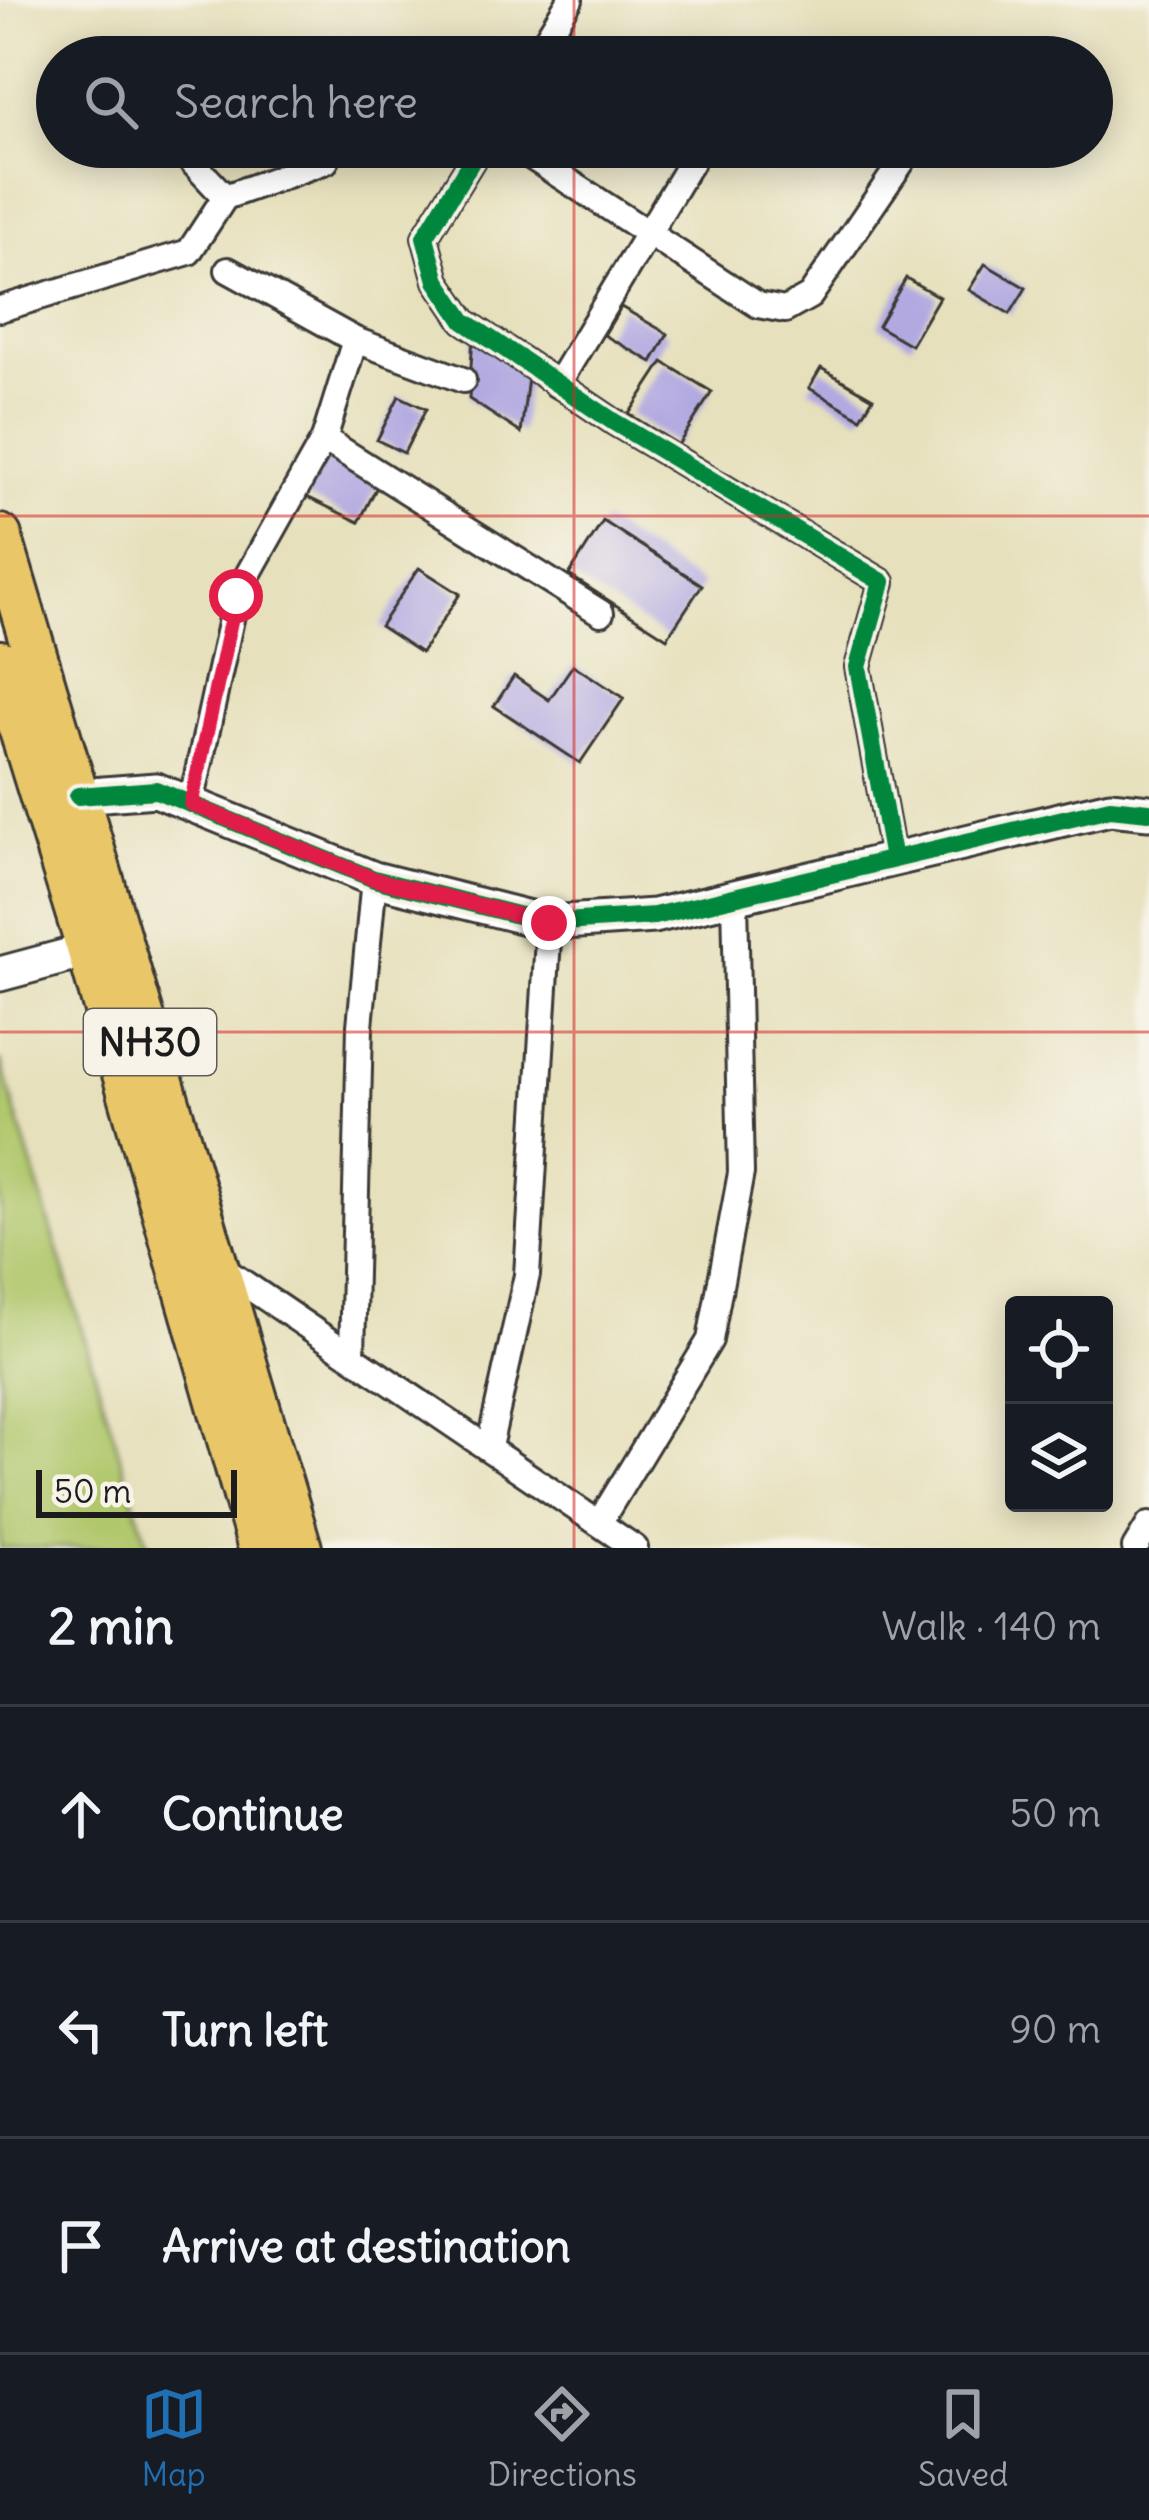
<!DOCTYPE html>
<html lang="en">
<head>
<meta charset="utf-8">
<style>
	body { margin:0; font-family:Delius,sans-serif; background:#20242c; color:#f1f3f6 }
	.controls { position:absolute; right:36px; bottom:36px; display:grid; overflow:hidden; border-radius:12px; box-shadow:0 6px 30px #0003 }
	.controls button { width:108px; height:108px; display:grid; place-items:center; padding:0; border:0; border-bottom:3px solid #363941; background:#171b24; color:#f1f3f6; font:60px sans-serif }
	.scale { position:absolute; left:36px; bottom:30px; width:201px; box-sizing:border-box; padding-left:12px; border:6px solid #1c1c1c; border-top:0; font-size:33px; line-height:42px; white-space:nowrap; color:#1c1c1c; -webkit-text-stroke:9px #f7f3e8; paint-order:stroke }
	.stop { position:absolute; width:36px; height:36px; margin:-27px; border:9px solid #e11d48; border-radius:50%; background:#fff }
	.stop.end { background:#e11d48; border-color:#fff; box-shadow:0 3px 12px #0008 }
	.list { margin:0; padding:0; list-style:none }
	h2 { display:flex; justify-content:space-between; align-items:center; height:156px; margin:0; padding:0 48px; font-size:51px }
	h2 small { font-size:39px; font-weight:400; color:#9ea1a6 }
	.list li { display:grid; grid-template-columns:78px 1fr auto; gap:36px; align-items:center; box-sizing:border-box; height:216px; padding:0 48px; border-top:3px solid #363941 }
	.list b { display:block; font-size:45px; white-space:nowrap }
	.list em { font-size:39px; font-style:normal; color:#9ea1a6 }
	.icon { flex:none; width:66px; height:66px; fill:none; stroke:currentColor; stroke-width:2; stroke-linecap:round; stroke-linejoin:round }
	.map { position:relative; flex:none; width:1149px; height:1548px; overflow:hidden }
	.search { position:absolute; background:#171b24; box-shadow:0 6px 30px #0003; left:36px; right:36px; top:36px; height:132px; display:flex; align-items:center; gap:30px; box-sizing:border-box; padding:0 42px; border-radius:66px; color:#9ea1a6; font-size:45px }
	.sheet { height:804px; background:#171b24 }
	nav { display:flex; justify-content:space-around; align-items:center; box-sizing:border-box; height:168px; border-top:3px solid #363941; background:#171b24; font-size:33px; color:#9ea1a6 }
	nav a { display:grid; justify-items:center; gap:6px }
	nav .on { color:#1f6fb2 }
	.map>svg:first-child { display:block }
	.green { fill:#b0c76c; stroke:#667244; stroke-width:3 }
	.building { fill:#b2a9e1 }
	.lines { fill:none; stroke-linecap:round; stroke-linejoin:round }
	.minor-casing { stroke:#3a3934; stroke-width:30 }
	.tertiary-casing { stroke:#3a3934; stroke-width:39 }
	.trunk-casing { stroke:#3a3934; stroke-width:48 }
	.minor { stroke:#fff; stroke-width:24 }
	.tertiary { stroke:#fff; stroke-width:33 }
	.trunk { stroke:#e9c769; stroke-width:42 }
	.cycleway-casing { stroke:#f7f3e8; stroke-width:26 }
	.cycleway { stroke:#00873e; stroke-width:18 }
	.route { stroke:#e11d48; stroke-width:15 }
	.grid { fill:none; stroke:#d62828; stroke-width:3; stroke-opacity:0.55 }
	.labels { text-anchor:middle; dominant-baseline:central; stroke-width:9; stroke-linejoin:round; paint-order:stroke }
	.shield { fill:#f7f3e8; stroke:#5e5c59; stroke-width:3 }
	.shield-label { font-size:39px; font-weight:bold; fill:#1c1c1c }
</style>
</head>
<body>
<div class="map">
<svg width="1149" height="1548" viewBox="0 0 1149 1548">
	<rect width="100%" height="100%" fill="#f7f3e8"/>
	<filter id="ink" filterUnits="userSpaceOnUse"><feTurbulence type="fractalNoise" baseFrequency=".00833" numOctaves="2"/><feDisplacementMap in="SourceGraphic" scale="24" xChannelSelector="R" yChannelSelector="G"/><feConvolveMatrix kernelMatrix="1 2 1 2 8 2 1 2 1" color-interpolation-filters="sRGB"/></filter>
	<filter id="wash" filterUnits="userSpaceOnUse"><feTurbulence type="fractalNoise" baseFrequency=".004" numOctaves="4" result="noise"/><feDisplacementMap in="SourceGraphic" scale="48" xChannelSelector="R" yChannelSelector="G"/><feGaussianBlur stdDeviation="2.7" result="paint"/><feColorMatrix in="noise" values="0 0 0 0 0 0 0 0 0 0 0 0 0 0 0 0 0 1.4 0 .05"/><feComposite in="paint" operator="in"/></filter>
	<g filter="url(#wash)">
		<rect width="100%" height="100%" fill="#e6e0bc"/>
		<path class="green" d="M0 1059 135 1505 149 1548H0Z"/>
		<g id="blocks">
			<g class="building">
				<path d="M985 264 1026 288 1010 314 969 290Z"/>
				<path d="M906 278 939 297 911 345 878 326Z"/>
				<path d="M621 307 668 334 652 362 604 335Z"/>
				<path d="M473 335 529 370 521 433 469 399Z"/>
				<path d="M663 362 712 392 678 445 629 414Z"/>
				<path d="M821 368 873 398 861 418 809 388Z"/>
				<path d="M399 396 426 409 404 453 377 440Z"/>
				<path d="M327 450 382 477 359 522 305 496Z"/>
				<path d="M603 521 702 585 667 638 569 575Z"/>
				<path d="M419 568 460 594 421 653 380 626Z"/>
				<path d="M573 665 624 698 580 763 494 706 514 676 549 700Z"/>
			</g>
		</g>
	</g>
	<g filter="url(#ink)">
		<use href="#blocks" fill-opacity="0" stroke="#3a3934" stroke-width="3"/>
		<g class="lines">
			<g class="minor-casing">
				<g id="minor">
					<path d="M535 57 570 0"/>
					<path d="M754 57 755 55"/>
					<path d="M178 147 225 197"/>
					<path d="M480 147 425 237 437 281 464 321 614 422 882 582 858 667 893 859"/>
					<path d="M516 147 758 305 785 310 810 296 908 153"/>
					<path d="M0 309 189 252 225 197 326 161"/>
					<path d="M355 340 463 380"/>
					<path d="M557 385 700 147"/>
					<path d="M324 439 601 613"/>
					<path d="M191 804 236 596 324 439 355 340 228 270"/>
					<path d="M220 1267 635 1548"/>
					<path d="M352 1355 360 1026 374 879"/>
					<path d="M489 1447 527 1275 549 923"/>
					<path d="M599 1523 710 1340 741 1173 735 899"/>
					<path d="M1135 1548 1149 1525"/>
				</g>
			</g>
			<g class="tertiary-casing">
				<g id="tertiary">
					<path d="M78 796 156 790 374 879 549 923 654 916 1110 808 1149 812"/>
					<path d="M0 974 108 945"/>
				</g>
			</g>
			<g class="trunk-casing">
				<g id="trunk">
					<path d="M0 536 300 1548"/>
					<path d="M0 662 88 948 260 1548"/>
				</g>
			</g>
			<use href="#minor" class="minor"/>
			<use href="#tertiary" class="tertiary"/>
			<use href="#trunk" class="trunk"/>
			<g class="cycleway-casing">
				<g id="cycleway">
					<path d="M480 147 425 237 437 281 464 321 614 422 882 582 858 667 893 859"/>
					<path d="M78 796 156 790 374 879 549 923 654 916 1110 808 1149 812"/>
				</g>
			</g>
			<use href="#cycleway" class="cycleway"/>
		</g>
	</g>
	<g class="lines" filter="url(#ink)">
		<path class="route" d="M236 596 191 804 374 879 549 923"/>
	</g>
	<path class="grid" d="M574 0V57M574 147V1548M0 516H1149M0 1032H1149"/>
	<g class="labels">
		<rect class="shield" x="84" y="1009" width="132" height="66" rx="9"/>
		<g class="shield-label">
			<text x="150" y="1042">NH30</text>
		</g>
	</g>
</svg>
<div class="controls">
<button><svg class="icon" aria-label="locate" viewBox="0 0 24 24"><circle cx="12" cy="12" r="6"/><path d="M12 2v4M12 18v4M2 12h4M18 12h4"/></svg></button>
<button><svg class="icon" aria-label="layers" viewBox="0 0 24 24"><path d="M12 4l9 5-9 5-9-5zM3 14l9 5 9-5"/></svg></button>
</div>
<div class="scale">50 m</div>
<div class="stop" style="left:236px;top:596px"></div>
<div class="stop end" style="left:549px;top:923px"></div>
<div class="search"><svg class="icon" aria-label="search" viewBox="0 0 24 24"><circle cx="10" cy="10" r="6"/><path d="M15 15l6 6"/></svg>Search here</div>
</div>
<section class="sheet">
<h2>2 min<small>Walk · 140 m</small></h2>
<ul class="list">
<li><svg class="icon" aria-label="ahead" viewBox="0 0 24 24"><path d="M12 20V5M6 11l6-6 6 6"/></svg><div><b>Continue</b></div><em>50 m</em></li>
<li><svg class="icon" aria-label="left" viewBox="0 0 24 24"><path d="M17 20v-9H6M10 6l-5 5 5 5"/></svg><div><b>Turn left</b></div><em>90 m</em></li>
<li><svg class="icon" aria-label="arrive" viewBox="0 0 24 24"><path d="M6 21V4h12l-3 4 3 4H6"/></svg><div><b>Arrive at destination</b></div></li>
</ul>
</section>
<nav>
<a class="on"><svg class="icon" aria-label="map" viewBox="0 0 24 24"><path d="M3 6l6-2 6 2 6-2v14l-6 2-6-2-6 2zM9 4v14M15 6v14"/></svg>Map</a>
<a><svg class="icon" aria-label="directions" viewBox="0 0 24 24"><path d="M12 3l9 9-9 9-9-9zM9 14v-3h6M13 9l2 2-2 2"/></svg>Directions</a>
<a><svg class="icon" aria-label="saved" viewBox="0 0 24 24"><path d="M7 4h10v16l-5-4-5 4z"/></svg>Saved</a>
</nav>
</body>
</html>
